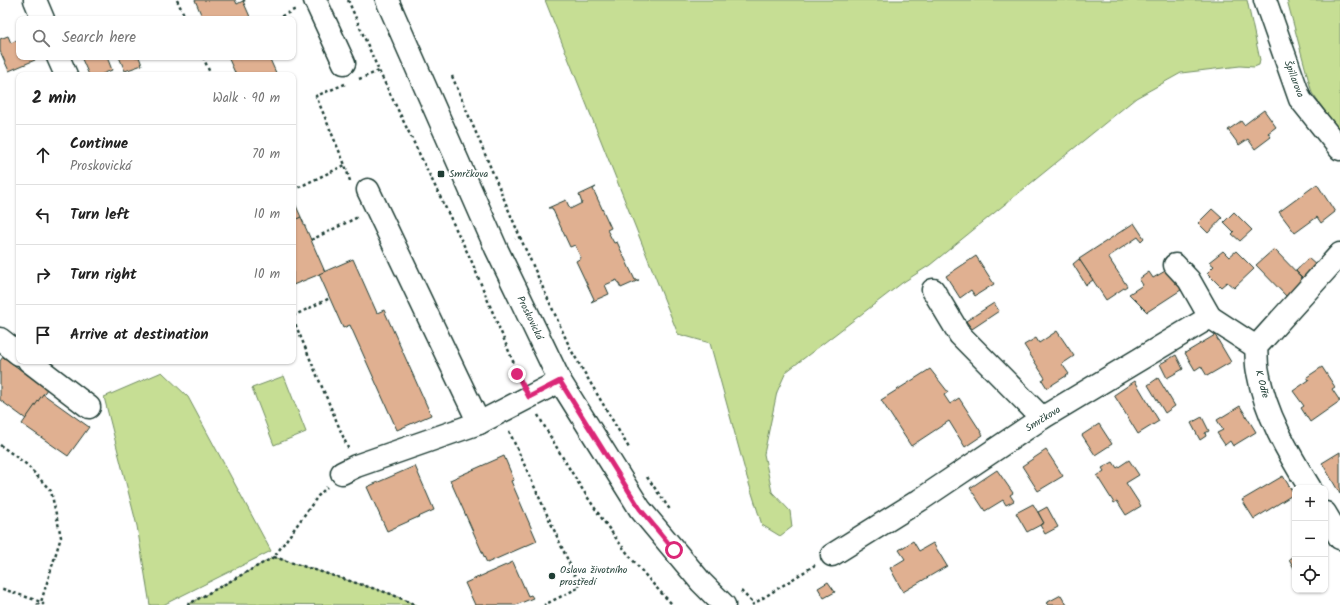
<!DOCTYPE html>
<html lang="en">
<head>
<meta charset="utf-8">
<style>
	body { margin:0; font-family:Kalam,sans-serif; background:#f2f2f2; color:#222 }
	.controls { position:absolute; right:12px; bottom:12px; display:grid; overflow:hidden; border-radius:8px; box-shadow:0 1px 3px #0004 }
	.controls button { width:36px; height:36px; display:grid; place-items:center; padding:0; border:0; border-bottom:1px solid #e0e0e0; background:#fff; color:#222; font:20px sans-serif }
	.stop { position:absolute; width:12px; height:12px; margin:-9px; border:3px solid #db2777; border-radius:50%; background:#fff }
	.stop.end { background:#db2777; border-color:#fff; box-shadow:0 1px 4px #0008 }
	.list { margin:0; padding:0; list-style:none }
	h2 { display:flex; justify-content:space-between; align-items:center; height:52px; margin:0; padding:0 16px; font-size:17px }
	h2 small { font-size:13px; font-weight:400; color:#767676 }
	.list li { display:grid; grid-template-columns:26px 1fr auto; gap:12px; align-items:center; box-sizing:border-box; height:60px; padding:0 16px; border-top:1px solid #e0e0e0 }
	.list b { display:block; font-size:15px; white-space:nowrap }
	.list p { margin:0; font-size:13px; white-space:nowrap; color:#767676 }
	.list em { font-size:13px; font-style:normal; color:#767676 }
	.icon { flex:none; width:22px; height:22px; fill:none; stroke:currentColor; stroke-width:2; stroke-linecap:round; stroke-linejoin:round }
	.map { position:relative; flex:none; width:1340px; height:605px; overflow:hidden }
	.search { position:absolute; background:#fff; box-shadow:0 1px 3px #0004; left:16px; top:16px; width:280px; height:44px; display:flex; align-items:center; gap:10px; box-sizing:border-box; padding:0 14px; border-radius:8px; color:#767676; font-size:15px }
	.panel { position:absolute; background:#fff; box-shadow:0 1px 3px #0004; left:16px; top:72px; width:280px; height:292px; border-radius:8px }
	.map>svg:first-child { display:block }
	.green { fill:#c6de94; stroke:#728e64 }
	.building { fill:#e0b091; stroke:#1f3d34 }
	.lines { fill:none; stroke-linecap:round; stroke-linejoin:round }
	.minor-casing { stroke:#1f3d34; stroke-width:25 }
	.path { stroke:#1f3d34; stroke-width:2.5; stroke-dasharray:3 3; stroke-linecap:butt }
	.minor { stroke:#fff; stroke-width:22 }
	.route { stroke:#db2777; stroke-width:5 }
	.poi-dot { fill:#1f3d34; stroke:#fff; stroke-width:1.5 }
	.labels { text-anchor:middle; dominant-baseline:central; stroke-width:4; stroke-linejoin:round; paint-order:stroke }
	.street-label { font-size:10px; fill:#1f3d34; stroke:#fff }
	.poi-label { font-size:10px; fill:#1f3d34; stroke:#fff; text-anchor:start }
</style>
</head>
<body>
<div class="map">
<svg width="1340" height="605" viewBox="0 0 1340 605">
	<rect width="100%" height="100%" fill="#fff"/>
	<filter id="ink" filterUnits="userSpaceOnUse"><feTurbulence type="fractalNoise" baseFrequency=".025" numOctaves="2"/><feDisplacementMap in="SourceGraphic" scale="8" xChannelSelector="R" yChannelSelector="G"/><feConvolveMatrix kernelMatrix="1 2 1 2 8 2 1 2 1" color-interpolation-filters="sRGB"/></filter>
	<g filter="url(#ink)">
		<g class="green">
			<path d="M545 0H1247L1260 60 1259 65 1254 67 1240 66 1181 73 1136 98 930 265 902 283 786 372 777 392 764 454 772 492 790 511 792 527 780 536 762 525 746 474 710 343 678 334Z"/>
			<path d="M1287 0H1340V132L1312 93Z"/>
			<path d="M162 372 188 397 271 551 163 605H150L137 526 104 397Z"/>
			<path d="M284 376 306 432 274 445 252 388Z"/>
			<path d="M274 557 391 594 416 605 189 604Z"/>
		</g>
		<g class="building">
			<path d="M195 0H235L237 4 243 1 251 19H211L210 16 203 19Z"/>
			<path d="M8 36 11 43 19 39V57H34L35 60 9 71 0 51V39Z"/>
			<path d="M81 57H107L112 70 100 75H89Z"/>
			<path d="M119 57H139L142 65 125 71Z"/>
			<path d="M228 57H269L277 75H236Z"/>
			<path d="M1264 110 1276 127 1268 133 1271 137 1255 149 1248 139 1239 145 1228 130 1241 121 1244 125Z"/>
			<path d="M1317 184 1335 212 1321 223 1317 217 1295 233 1279 212Z"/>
			<path d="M596 187 593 189 611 228 607 230 614 243 617 242 635 280H639L621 288 617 280 605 285 609 294 591 302 594 299 576 261 581 258 575 245 570 247 552 208H548L566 200 570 209 582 203 579 195Z"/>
			<path d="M293 199 301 217 293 221Z"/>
			<path d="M1212 209 1222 218 1208 233 1198 223Z"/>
			<path d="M1234 212 1252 230 1240 241 1232 234 1234 232 1224 222Z"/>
			<path d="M301 217 325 272 293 285V221Z"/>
			<path d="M1134 223 1144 238 1141 241 1138 237 1108 257 1127 286 1106 300 1079 259Z"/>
			<path d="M1274 249 1307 283 1289 299 1256 265Z"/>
			<path d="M1223 251 1229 257 1236 251 1254 269 1234 288 1227 282 1221 287 1207 273 1214 266 1209 262Z"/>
			<path d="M976 256 994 284 975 296 971 290 960 298 946 276Z"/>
			<path d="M1308 258 1317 266 1305 280 1296 271Z"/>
			<path d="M353 259 377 313 384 310 431 415 397 430 350 325 343 328 319 274Z"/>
			<path d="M1079 259 1093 280 1086 285 1073 264Z"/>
			<path d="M1167 270 1184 288 1147 312 1129 294 1143 285 1139 279 1149 272 1153 278Z"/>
			<path d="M994 303 999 311 972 329 966 321Z"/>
			<path d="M1057 331 1074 356 1062 364 1069 374 1047 388 1042 380 1045 378 1024 345 1036 338 1039 343Z"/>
			<path d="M1215 335 1231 362 1207 376 1201 366 1195 370 1185 353Z"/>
			<path d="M1176 355 1183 369 1167 378 1160 364Z"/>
			<path d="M3 357 47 389 26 419 0 400V361Z"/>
			<path d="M1322 367 1335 387 1332 389 1340 401 1310 422 1301 408 1304 406 1293 391 1309 380 1307 377Z"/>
			<path d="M930 369 948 392 944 395 950 404 959 398 983 435 965 447 949 421 911 446 881 400Z"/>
			<path d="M1158 378 1175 406 1165 413 1148 385Z"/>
			<path d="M1135 381 1159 421 1138 434 1114 395Z"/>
			<path d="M43 394 89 427 68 456 22 424Z"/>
			<path d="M1240 406 1256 432 1233 446 1230 441 1225 445 1217 433 1223 430 1217 420Z"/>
			<path d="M1202 417 1209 431 1205 433 1206 436 1200 440 1191 423Z"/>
			<path d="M1099 424 1112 444 1095 455 1082 435Z"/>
			<path d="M1046 450 1063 476 1038 491 1022 466Z"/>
			<path d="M1340 452V494L1322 463Z"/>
			<path d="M504 456 514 480 511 481 537 541 487 563 450 480Z"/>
			<path d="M1129 460 1139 475 1126 483 1141 506 1126 515 1117 501 1114 503 1097 476 1104 471 1102 468 1113 462 1117 468Z"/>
			<path d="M415 466 434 510 387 531 367 487Z"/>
			<path d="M997 470 1013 493 1010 495 1014 501 1006 505 1003 500 985 511 970 488Z"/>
			<path d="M1283 476 1294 494 1254 519 1242 500Z"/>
			<path d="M1033 504 1044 523 1027 532 1016 513Z"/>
			<path d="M1047 507 1058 527 1045 534 1040 525 1044 523 1038 512Z"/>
			<path d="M913 541 919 551 933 543 947 566 903 592 890 568 905 559 899 550Z"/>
			<path d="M1295 555V570L1289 559Z"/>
			<path d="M513 562 528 596 531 595 533 598 516 605H475L465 583Z"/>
			<path d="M828 582 835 592 824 598 818 588Z"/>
			<path d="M1061 595 1067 605H1048L1046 603Z"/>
		</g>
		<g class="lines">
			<g class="minor-casing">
				<g id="minor">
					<path d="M35 0 43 19"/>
					<path d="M315 0 344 63"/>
					<path d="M387 0 496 248 560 381 640 509 701 582 724 605"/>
					<path d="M1265 0 1300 99 1340 149"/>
					<path d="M58 57 66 75"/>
					<path d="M368 190 479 423 560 381"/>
					<path d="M1175 265 1189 280 1210 317"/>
					<path d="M933 290 960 335 1042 418"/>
					<path d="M0 339 19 354"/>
					<path d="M29 361 89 407"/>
					<path d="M342 473 356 466 479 423"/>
					<path d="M1310 488C1288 453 1265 413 1258 372 1256 364 1257 355 1256 347L1340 254"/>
					<path d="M1325 513 1340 538"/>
					<path d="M832 555 920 500 1042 418 1210 317 1256 347"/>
				</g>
			</g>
			<g class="path">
				<path d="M177 0 186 19"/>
				<path d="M348 0 379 71 471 260 520 378"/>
				<path d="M243 1 245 0"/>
				<path d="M276 19 296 9"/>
				<path d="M203 57 211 75"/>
				<path d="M452 76 520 237 515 239"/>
				<path d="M359 79 379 71"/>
				<path d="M345 84 316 96 345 165 350 181"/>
				<path d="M293 190 345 165"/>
				<path d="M520 237 571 350 629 448"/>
				<path d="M311 240 358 217"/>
				<path d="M293 316 330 298"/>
				<path d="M293 319 348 448"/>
				<path d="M538 415C576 482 618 550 673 605"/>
				<path d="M509 431 580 587 544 605"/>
				<path d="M0 445 26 464 51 491 61 537 41 602 0 588"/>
				<path d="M647 477 671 511"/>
				<path d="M274 557 391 594 416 605"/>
				<path d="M741 591 754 604"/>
				<path d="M37 605 41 602 44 605"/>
				<path d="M187 605 274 557 318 496 327 487"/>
				<path d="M752 605 815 565"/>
			</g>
			<use href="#minor" class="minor"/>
		</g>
	</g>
	<g class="lines" filter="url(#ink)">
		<path class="route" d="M517 374 529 397 560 381 640 509 674 550"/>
	</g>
	<g class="poi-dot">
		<rect x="437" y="170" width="8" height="8" rx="2"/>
		<circle cx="552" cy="576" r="4"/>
	</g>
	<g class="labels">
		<g class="street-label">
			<text transform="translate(1294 79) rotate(69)">Špillarova</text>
			<text transform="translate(530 318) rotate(64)">Proskovická</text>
			<text transform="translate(1262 384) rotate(75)">K Odře</text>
			<text transform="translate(1043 419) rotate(-32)">Smrčkova</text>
		</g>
		<g class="poi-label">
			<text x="449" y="174">Smrčkova</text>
			<text x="560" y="570">Oslava životního<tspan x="560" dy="12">prostředí</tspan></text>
		</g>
	</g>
</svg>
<div class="controls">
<button>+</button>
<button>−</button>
<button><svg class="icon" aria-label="locate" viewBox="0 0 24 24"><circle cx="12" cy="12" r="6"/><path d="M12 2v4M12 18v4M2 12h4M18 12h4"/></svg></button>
</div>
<div class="stop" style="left:674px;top:550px"></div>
<div class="stop end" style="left:517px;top:374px"></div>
<div class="search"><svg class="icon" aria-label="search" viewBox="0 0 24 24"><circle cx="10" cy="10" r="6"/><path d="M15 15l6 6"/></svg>Search here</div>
<section class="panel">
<h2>2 min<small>Walk · 90 m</small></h2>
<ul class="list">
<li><svg class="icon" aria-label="ahead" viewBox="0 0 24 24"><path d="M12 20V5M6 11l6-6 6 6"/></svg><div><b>Continue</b><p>Proskovická</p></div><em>70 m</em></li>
<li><svg class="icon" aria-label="left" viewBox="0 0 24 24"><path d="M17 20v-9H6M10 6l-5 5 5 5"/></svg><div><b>Turn left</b></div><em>10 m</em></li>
<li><svg class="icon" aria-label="right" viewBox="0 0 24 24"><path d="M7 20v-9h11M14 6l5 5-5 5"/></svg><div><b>Turn right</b></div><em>10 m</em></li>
<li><svg class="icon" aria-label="arrive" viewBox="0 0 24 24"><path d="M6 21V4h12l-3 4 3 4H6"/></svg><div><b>Arrive at destination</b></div></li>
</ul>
</section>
</div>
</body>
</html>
